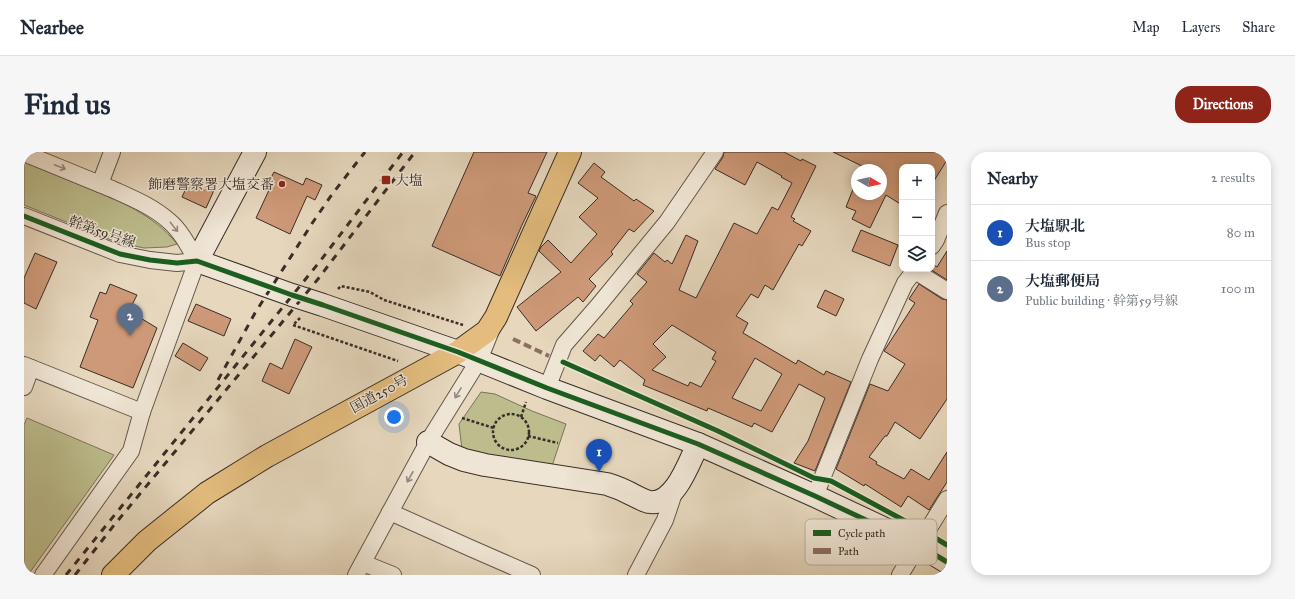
<!DOCTYPE html>
<html lang="en">
<head>
<meta charset="utf-8">
<style>
	body { margin:0; font-family:"IM FELL Great Primer","Noto Serif JP",serif; background:#f6f6f7; color:#1f2937 }
	.controls { position:absolute; right:12px; top:12px; display:grid; overflow:hidden; border-radius:8px; box-shadow:0 2px 10px #0003 }
	.controls button { width:36px; height:36px; display:grid; place-items:center; padding:0; border:0; border-bottom:1px solid #e0e1e3; background:#fff; color:#1f2937; font:20px sans-serif }
	.compass { position:absolute; left:827px; top:12px; width:36px; height:36px; border-radius:50%; background:#fff; box-shadow:0 2px 10px #0003; rotate:99deg }
	.you { position:absolute; left:370px; top:265px; width:14px; height:14px; margin:-10px; border:3px solid #fff; border-radius:50%; background:#1a73e8; box-shadow:0 0 0 6px #1a73e833 }
	.badge { display:grid; place-items:center; width:26px; height:26px; border-radius:50%; background:#8f2418; color:#fff; font-size:13px; font-weight:700 }
	.pin { position:absolute; translate:-50% -33px; filter:drop-shadow(0 1px 2px #0008) }
	.pin::after { content:''; position:absolute; top:21px; width:14px; height:12px; background:inherit; clip-path:polygon(0 0,100% 0,50% 100%) }
	.list { margin:0; padding:0; list-style:none }
	h2 { display:flex; justify-content:space-between; align-items:center; height:52px; margin:0; padding:0 16px; font-size:17px }
	h2 small { font-size:13px; font-weight:400; color:#747a83 }
	.list li { display:grid; grid-template-columns:26px 1fr auto; gap:12px; align-items:center; box-sizing:border-box; height:56px; padding:0 16px; border-top:1px solid #e0e1e3 }
	.list b { display:block; font-size:15px; white-space:nowrap }
	.list p { margin:0; font-size:13px; white-space:nowrap; color:#747a83 }
	.list em { font-size:13px; font-style:normal; color:#747a83 }
	.icon { flex:none; width:22px; height:22px; fill:none; stroke:currentColor; stroke-width:2; stroke-linecap:round; stroke-linejoin:round }
	.map { position:relative; flex:none; width:923px; height:423px; overflow:hidden; border-radius:16px }
	header { display:flex; align-items:center; gap:24px; box-sizing:border-box; height:56px; padding:0 20px; background:#fff; border-bottom:1px solid #e0e1e3 }
	header strong { font-size:19px }
	nav { display:flex; gap:22px; margin-inline-start:auto; font-size:14px }
	.intro { display:flex; align-items:center; justify-content:space-between; box-sizing:border-box; height:96px; padding:0 24px }
	h1 { margin:0; font-size:28px }
	.button { padding:10px 18px; border-radius:16px; background:#8f2418; color:#fff; font-size:14px; font-weight:700 }
	main { display:flex; gap:24px; padding:0 24px }
	aside { flex:1; background:#fff; border-radius:16px; box-shadow:0 2px 10px #0003 }
	.map>svg:first-child { display:block }
	.green { fill:#bcbc8c; stroke:#7a745a }
	.building { fill:#ce9978; stroke:#392d27; fill-rule:evenodd }
	.lines { fill:none; stroke-linecap:round; stroke-linejoin:round }
	.street-casing { stroke:#64584c; stroke-width:18 }
	.secondary-casing { stroke:#392d27; stroke-width:24 }
	.highway-casing { stroke:#392d27; stroke-width:24 }
	.path { stroke:#392d27; stroke-width:2.5; stroke-dasharray:3 2; stroke-linecap:butt }
	.street { stroke:#efe5d4; stroke-width:16 }
	.secondary { stroke:#efe5d4; stroke-width:22 }
	.highway { stroke:#e3bc7e; stroke-width:22 }
	.rail { stroke:#392d27; stroke-width:3; stroke-dasharray:7 7; stroke-linecap:butt }
	.quiet { stroke:#8d6e63; stroke-width:4; stroke-dasharray:8 4; stroke-linecap:butt }
	.cycleway-casing { stroke:#efe5d4; stroke-width:8 }
	.cycleway { stroke:#1b5e20; stroke-width:5 }
	.oneway { stroke:#94897e }
	.poi-dot { fill:#8f2418; stroke:#efe5d4; stroke-width:1.5 }
	.labels { text-anchor:middle; dominant-baseline:central; stroke-width:3; stroke-linejoin:round; paint-order:stroke }
	.poi-label { font-size:14px; fill:#392d27; stroke:#efe5d4; text-anchor:start }
	.street-label { font-size:14px; fill:#392d27; stroke:#efe5d4 }
	.key { fill:#efe5d4; stroke:#b8aea0; stroke-width:1 }
	.key-label { font-size:11px; fill:#392d27 }
</style>
</head>
<body>
<header>
<strong>Nearbee</strong>
<nav><a>Map</a><a>Layers</a><a>Share</a></nav>
</header>
<div class="intro"><h1>Find us</h1><a class="button">Directions</a></div>
<main>
<div class="map">
<svg width="923" height="423" viewBox="0 0 923 423">
	<rect width="100%" height="100%" fill="#e6d7bd"/>
	<filter id="stains"><feTurbulence type="fractalNoise" baseFrequency=".005" numOctaves="4"/><feColorMatrix values="0 0 0 0 .2 0 0 0 0 .09 0 0 0 0 .02 0 0 0 .5 -.17"/></filter>
	<radialGradient id="worn" r=".72"><stop offset=".6" stop-color="#630" stop-opacity="0"/><stop offset="1" stop-color="#630" stop-opacity=".3"/></radialGradient>
	<g class="green">
		<path d="M0 10C21 19 42 27 63 36 97 50 129 62 153 92L143 95 120 96 92 90 0 53Z"/>
		<path d="M457 240 471 242 508 259 542 272 528 314 438 298 435 272Z"/>
		<path d="M3 266 90 303 4 423H0V273Z"/>
	</g>
	<g class="building">
		<path d="M450 0H523L504 41 512 44 498 73 476 124 408 94Z"/>
		<path d="M700 0H760L777 9 778 7 792 14 767 65 771 67 769 69 787 79 778 94 775 92 749 138 741 133 734 146 727 142 712 164 724 171 719 181 772 212 774 208 800 223 802 219 827 230 791 319 770 311 784 289 801 246 775 232 748 280 730 271 728 275 684 256 683 259 619 233 621 228 596 208 590 215 576 203 571 209 559 199 574 182 580 186 609 152 606 149 623 130 613 122 630 101 641 110 643 108 648 112 662 83 674 89 655 138 672 146 710 71 733 82 748 55 754 58 768 31 757 25 758 24 733 10 721 33 691 17 699 5ZM648 173 692 200 688 207 692 209 677 235 666 230 664 234 628 218 642 205 629 192ZM731 206 758 222 737 259 708 246Z"/>
		<path d="M809 0H923V8L908 32V15H878V53L862 43 846 76 828 67 832 59 822 55 833 27V42H857V18H836L838 14Z"/>
		<path d="M570 11 581 20 577 25 610 49 612 47 630 59 610 80 605 77 587 100 589 102 565 127 572 134 559 150 554 145 512 179 493 155 537 120 515 99 517 95 524 88 547 111 573 82 555 65 574 46 554 31Z"/>
		<path d="M250 20 279 33 282 26 298 33 291 48 283 44 266 82 232 66 246 36 243 34Z"/>
		<path d="M167 26 191 36 182 56 158 45Z"/>
		<path d="M837 78 874 93 866 114 828 99Z"/>
		<path d="M923 99V128L906 117H908V112L913 115Z"/>
		<path d="M11 101 33 110 12 157 0 151V126Z"/>
		<path d="M86 132 113 143 105 159 133 176 109 236 56 215 74 168 66 165 76 140 82 142Z"/>
		<path d="M895 132 918 147 923 148V247L896 287 871 270 863 284H861L845 305 853 310 852 312 880 327 887 317 905 328 923 300V330L905 358 884 344 877 355 841 332 840 334 812 317 846 232 864 239 881 212 860 199 891 151 885 147Z"/>
		<path d="M801 138 820 147 812 164 793 155Z"/>
		<path d="M172 152 207 167 200 184 164 169Z"/>
		<path d="M271 187 288 195 265 242 238 229 246 211 258 217Z"/>
		<path d="M159 191 184 206 176 219 151 204Z"/>
	</g>
	<g class="lines">
		<g class="street-casing">
			<g id="street">
				<path d="M0 1C29 13 59 25 88 37 108 46 128 54 145 69 157 79 165 95 173 109"/>
				<path d="M76 32 88 0"/>
				<path d="M0 64 96 102 126 108 153 111 173 109"/>
				<path d="M908 94 912 88 923 61"/>
				<path d="M891 119 923 139"/>
				<path d="M0 213 118 260"/>
				<path d="M0 235 7 216"/>
				<path d="M523 236 540 193 574 154 643 70 691 0"/>
				<path d="M791 344 846 207 881 131 892 117"/>
				<path d="M366 360 444 395 508 423"/>
				<path d="M339 411 369 423"/>
				<path d="M19 423 107 299 118 260 173 109"/>
				<path d="M332 423 404 290 455 208 468 176"/>
				<path d="M612 423 641 368 651 338"/>
				<path d="M876 423 923 347"/>
			</g>
		</g>
		<g class="secondary-casing">
			<g id="secondary">
				<path d="M231 0 173 109 268 143 299 153 434 200 523 236 674 292 791 344 895 393 923 410"/>
				<path d="M404 290 425 302 440 308 461 313 583 332C593 335 602 339 611 344 615 346 621 349 625 350 651 354 665 310 674 292"/>
			</g>
		</g>
		<g class="highway-casing">
			<path id="highway" d="M89 423 123 389 183 341 243 304 434 200 463 179 472 165 546 0"/>
		</g>
		<g class="path">
			<path d="M314 137 317 134 346 140 360 148 439 173"/>
			<path d="M276 166 269 173 374 209"/>
			<circle cx="487" cy="280" r="18"/>
			<path d="M497 265 502 250"/>
			<path d="M438 266 470 276"/>
			<path d="M504 284 534 291"/>
		</g>
		<use href="#street" class="street"/>
		<use href="#secondary" class="secondary"/>
		<use href="#highway" class="highway"/>
		<g class="rail">
			<path d="M194 228 231 161 289 70 309 41 341 0"/>
			<path d="M42 423 297 108 379 0"/>
			<path d="M51 423 91 372 294 127 391 0"/>
		</g>
		<path class="quiet" d="M489 187 525 204"/>
		<g class="cycleway-casing">
			<g id="cycleway">
				<path d="M0 64 96 102 126 108 153 111 173 109 268 143 299 153 434 200 523 236 674 292 791 344 895 393 923 410"/>
				<path d="M539 210 694 279 790 326 807 329 898 378 923 393"/>
			</g>
		</g>
		<use href="#cycleway" class="cycleway"/>
	</g>
	<defs><path id="oneway-shaft" d="M-6 0H5M1.5-3L5.5 0L1.5 3" fill="none" stroke-width="1.6" stroke-linecap="round" stroke-linejoin="round"/></defs>
	<g class="oneway">
		<use href="#oneway-shaft" transform="translate(36 15) rotate(22)"/>
		<use href="#oneway-shaft" transform="translate(150 75) rotate(51)"/>
		<use href="#oneway-shaft" transform="translate(434 241) rotate(121)"/>
		<use href="#oneway-shaft" transform="translate(386 325) rotate(119)"/>
	</g>
	<g class="poi-dot">
		<rect x="357" y="23" width="10" height="10" rx="2"/>
		<circle cx="258" cy="32" r="4"/>
	</g>
	<g class="labels">
		<g class="poi-label">
			<text x="371" y="28">大塩</text>
			<text x="250" y="32" text-anchor="end">飾磨警察署大塩交番</text>
		</g>
		<g class="street-label">
			<text transform="translate(78 80) rotate(19)">幹第59号線</text>
			<text transform="translate(355 242) rotate(-29)">国道250号</text>
		</g>
	</g>
	<rect x="781" y="367" width="132" height="46" rx="6" class="key"/>
	<rect x="789" y="378" width="18" height="6" fill="#1b5e20"/>
	<rect x="789" y="396" width="18" height="6" fill="#8d6e63"/>
	<g class="key-label">
		<text x="814" y="385">Cycle path</text>
		<text x="814" y="403">Path</text>
	</g>
	<rect width="100%" height="100%" filter="url(#stains)"/>
	<rect width="100%" height="100%" fill="url(#worn)"/>
</svg>
<div class="controls">
<button>+</button>
<button>−</button>
<button><svg class="icon" aria-label="layers" viewBox="0 0 24 24"><path d="M12 4l9 5-9 5-9-5zM3 14l9 5 9-5"/></svg></button>
</div>
<svg class="compass" viewBox="-18 -18 36 36"><path d="M0-13l5 13h-10z" fill="#e53935"/><path d="M0 13l5-13h-10z" fill="#747a83"/></svg>
<div class="you"></div>
<div class="pin badge" style="left:575px;top:320px;background:#1a4fb4">1</div>
<div class="pin badge" style="left:106px;top:184px;background:#5c6f8a">2</div>
</div>
<aside>
<h2>Nearby<small>2 results</small></h2>
<ul class="list">
<li><span class="badge" style="background:#1a4fb4">1</span><div><b>大塩駅北</b><p>Bus stop</p></div><em>80 m</em></li>
<li><span class="badge" style="background:#5c6f8a">2</span><div><b>大塩郵便局</b><p>Public building · 幹第59号線</p></div><em>100 m</em></li>
</ul>
</aside>
</main>
</body>
</html>
